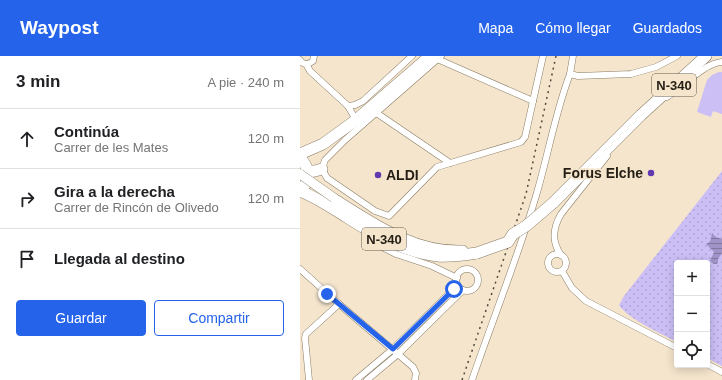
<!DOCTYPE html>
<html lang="es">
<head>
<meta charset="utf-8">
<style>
	body { margin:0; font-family:Helvetica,sans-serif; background:#f2f2f2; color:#202124 }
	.controls { position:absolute; right:12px; bottom:12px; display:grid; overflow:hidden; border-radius:4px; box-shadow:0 2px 10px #0003 }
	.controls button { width:36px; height:36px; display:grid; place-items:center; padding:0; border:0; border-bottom:1px solid #e0e0e0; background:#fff; color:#202124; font:20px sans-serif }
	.stop { position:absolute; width:12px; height:12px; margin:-9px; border:3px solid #2563eb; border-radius:50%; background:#fff }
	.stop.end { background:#2563eb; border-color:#fff; box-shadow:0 1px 4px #0008 }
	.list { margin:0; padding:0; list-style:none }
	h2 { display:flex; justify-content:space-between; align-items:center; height:52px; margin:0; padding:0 16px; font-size:17px }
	h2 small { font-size:13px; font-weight:400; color:#757577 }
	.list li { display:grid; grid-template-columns:26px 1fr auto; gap:12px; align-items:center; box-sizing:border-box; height:60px; padding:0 16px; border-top:1px solid #e0e0e0 }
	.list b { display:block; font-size:15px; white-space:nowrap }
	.list p { margin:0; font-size:13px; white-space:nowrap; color:#757577 }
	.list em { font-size:13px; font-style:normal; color:#757577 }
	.actions { display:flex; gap:8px; padding:12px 16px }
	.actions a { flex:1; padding:9px 0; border:1px solid #2563eb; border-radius:4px; text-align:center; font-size:14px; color:#2563eb }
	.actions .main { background:#2563eb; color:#fff }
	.icon { flex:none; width:22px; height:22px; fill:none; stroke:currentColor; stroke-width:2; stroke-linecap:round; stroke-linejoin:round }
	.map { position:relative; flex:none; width:422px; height:324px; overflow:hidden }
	header { display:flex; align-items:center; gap:24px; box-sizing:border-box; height:56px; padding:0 20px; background:#2563eb; color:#fff }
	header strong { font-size:19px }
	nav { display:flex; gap:22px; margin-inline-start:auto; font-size:14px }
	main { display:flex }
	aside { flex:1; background:#fff }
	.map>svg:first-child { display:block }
	.grass { fill:url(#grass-dots) }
	.garden { fill:#cbbff6 }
	.water { fill:url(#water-rules) }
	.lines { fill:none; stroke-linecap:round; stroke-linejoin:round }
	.street-casing { stroke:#897c65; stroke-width:7 }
	.primary-casing { stroke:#897c65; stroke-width:10 }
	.highway-casing { stroke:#897c65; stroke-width:12 }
	.street { stroke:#fff; stroke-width:6 }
	.primary { stroke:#fff; stroke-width:9 }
	.highway { stroke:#fff; stroke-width:11 }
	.rail { stroke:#534a3e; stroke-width:1.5; stroke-dasharray:2 4; stroke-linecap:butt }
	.primary-bridge-casing { stroke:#897c65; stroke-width:10; stroke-linecap:butt }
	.highway-bridge-casing { stroke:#897c65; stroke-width:12; stroke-linecap:butt }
	.primary-bridge { stroke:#fff; stroke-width:9 }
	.highway-bridge { stroke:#fff; stroke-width:11 }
	.route { stroke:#2563eb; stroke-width:5 }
	.poi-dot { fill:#6238b0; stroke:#f5e5cd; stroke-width:1.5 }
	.labels { text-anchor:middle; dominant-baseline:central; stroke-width:3.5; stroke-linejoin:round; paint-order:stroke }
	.shield { fill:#f5e5cd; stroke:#635a4c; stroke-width:1 }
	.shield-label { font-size:13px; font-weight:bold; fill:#241e15 }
	.poi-label { font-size:14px; font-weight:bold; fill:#241e15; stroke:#f5e5cd; text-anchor:end }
</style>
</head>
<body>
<header>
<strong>Waypost</strong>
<nav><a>Mapa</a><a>Cómo llegar</a><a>Guardados</a></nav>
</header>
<main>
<aside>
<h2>3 min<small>A pie · 240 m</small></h2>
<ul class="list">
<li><svg class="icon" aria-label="ahead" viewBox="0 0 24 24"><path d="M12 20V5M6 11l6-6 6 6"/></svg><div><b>Continúa</b><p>Carrer de les Mates</p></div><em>120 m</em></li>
<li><svg class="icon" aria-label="right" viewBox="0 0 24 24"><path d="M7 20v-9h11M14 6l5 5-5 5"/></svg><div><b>Gira a la derecha</b><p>Carrer de Rincón de Olivedo</p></div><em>120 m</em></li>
<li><svg class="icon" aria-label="arrive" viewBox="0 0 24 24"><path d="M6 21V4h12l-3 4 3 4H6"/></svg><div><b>Llegada al destino</b></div></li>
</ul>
<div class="actions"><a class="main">Guardar</a><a>Compartir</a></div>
</aside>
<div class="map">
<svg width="422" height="324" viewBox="0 0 422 324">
	<defs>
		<pattern id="grass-dots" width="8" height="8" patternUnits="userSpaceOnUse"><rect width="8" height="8" fill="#cbbff6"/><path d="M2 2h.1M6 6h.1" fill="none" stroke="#aea4d2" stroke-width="1.8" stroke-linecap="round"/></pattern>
		<pattern id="water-rules" width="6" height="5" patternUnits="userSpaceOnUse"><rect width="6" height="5" fill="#9f93c8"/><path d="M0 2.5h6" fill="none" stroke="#8177a1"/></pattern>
	</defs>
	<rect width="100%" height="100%" fill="#f5e5cd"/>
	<path class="grass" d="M422 115V310L407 302V207H377V286C362 278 328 263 319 249L324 240Z"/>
	<path class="garden" d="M419 16H422V58L413 55 411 61 397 56 407 24 412 19Z"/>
	<path class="water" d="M412 177 416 181 422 183V197L418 203V207C415 209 413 208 410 205L414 196 406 188 410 186Z"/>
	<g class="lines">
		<g class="street-casing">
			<g id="street">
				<path d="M141 0 45 84 25 104 22 113 27 122 75 155 89 160 137 111 221 86 225 81 243 0"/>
				<path d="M273 0 270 18 278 20 331 18 356 11 377 0"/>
				<path d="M135 2 233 45"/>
				<path d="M0 4C3 9 8 9 13 5L14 0"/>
				<path d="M6 8 10 15 48 50 56 64"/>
				<path d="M367 41C383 31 404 7 422 6"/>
				<path d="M48 50 55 49 63 45 112 0"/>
				<path d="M75 56 150 107"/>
				<path d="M70 180 84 192 96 198 132 210 157 222"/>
				<circle cx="257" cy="207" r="9"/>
				<path d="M261 199C251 185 253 172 261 158L307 100"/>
				<path d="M0 213 39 248 113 311 116 317 115 324"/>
				<circle cx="167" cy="224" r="11"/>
				<path d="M262 215 272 232 286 245 377 292"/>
				<path d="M407 308 422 316"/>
				<path d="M9 324 5 282 6 278 39 248"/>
				<path d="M56 324 93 293 154 233 157 228"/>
				<path d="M67 324 98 298 163 234"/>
				<path d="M172 324C193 263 217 203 236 140 248 100 255 57 270 18"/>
			</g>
		</g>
		<g class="primary-casing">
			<path id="primary" d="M34 142C74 167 114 196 163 194"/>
		</g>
		<g class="highway-casing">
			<g id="highway">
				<path d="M0 98 23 88 56 64 130 0"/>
				<path d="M0 102C9 111 13 126 0 133"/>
				<path d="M9 115H15L22 113"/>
				<path d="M0 135C18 142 32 152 48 162 76 180 104 196 138 200 151 201 164 199 177 197"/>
				<path d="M253 147 341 59 406 0"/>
			</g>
		</g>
		<use href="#street" class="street"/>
		<use href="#primary" class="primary"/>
		<use href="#highway" class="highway"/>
		<path class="rail" d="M162 324 226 138 256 0"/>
		<g class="primary-bridge-casing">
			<path id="primary-bridge" d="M0 118 34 142"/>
		</g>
		<g class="highway-bridge-casing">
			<path id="highway-bridge" d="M177 197 208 186 213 178 226 170 253 147"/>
		</g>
		<use href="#primary-bridge" class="primary-bridge"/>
		<use href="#highway-bridge" class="highway-bridge"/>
	</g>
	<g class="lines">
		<path class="route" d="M27 238 93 293 154 233"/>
	</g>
	<g class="poi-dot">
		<circle cx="351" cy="117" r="4"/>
		<circle cx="78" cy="119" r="4"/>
	</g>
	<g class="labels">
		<g class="shield">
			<rect x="352" y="18" width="44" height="22" rx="3"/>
			<rect x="62" y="172" width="44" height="22" rx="3"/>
		</g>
		<g class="shield-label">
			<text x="374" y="29">N-340</text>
			<text x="84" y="183">N-340</text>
		</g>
		<g class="poi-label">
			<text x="343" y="117">Forus Elche</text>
			<text x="86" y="119" text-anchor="start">ALDI</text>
		</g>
	</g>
</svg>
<div class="controls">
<button>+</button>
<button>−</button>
<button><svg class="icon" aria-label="locate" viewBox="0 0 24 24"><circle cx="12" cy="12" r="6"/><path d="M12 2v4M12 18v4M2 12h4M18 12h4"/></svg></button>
</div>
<div class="stop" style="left:154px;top:233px"></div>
<div class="stop end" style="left:27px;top:238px"></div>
</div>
</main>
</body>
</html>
